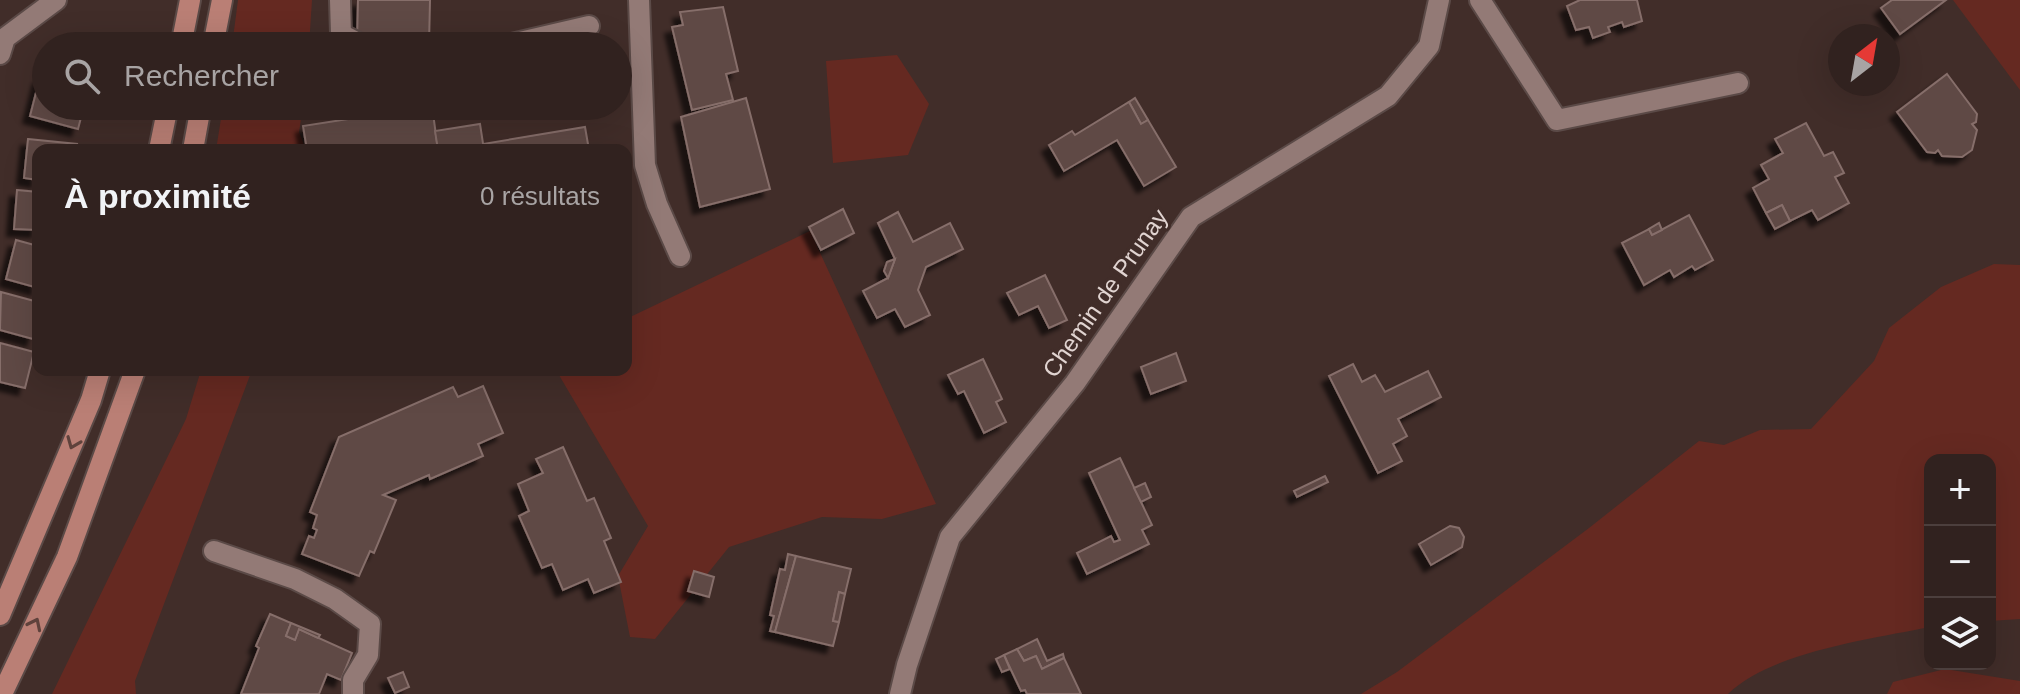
<!DOCTYPE html>
<html lang="fr">
<head>
<meta charset="utf-8">
<style>
	body { margin:0; font-family:Arial,sans-serif; background:#392a28; color:#f1f3f6 }
	.controls { position:absolute; right:24px; bottom:24px; display:grid; overflow:hidden; border-radius:16px; box-shadow:0 8px 32px #0002 }
	.controls button { width:72px; height:72px; display:grid; place-items:center; padding:0; border:0; border-bottom:2px solid #4c3f3d; background:#31221f; color:#f1f3f6; font:40px sans-serif }
	.compass { position:absolute; left:1828px; top:24px; width:72px; height:72px; border-radius:50%; background:#31221f; box-shadow:0 8px 32px #0002; rotate:31deg }
	.list { margin:0; padding:0; list-style:none }
	h2 { display:flex; justify-content:space-between; align-items:center; height:104px; margin:0; padding:0 32px; font-size:34px }
	h2 small { font-size:26px; font-weight:400; color:#a8a4a4 }
	.icon { flex:none; width:44px; height:44px; fill:none; stroke:currentColor; stroke-width:2; stroke-linecap:round; stroke-linejoin:round }
	.map { position:relative; flex:none; width:2020px; height:694px; overflow:hidden }
	.search { position:absolute; background:#31221f; box-shadow:0 8px 32px #0002; left:32px; top:32px; width:600px; height:88px; display:flex; align-items:center; gap:20px; box-sizing:border-box; padding:0 28px; border-radius:44px; color:#a8a4a4; font-size:30px }
	.panel { position:absolute; background:#31221f; box-shadow:0 8px 32px #0002; left:32px; top:144px; width:600px; height:232px; border-radius:16px }
	.map>svg:first-child { display:block }
	.green { fill:#652921 }
	.building { fill:#5e4844; stroke:#866e6a; stroke-width:2; filter:url(#shadow) }
	.lines { fill:none; stroke-linecap:round; stroke-linejoin:round }
	.minor-casing { stroke:#5b4a47; stroke-width:24 }
	.major-casing { stroke:#5b4a47; stroke-width:24 }
	.minor { stroke:#937a76; stroke-width:20 }
	.major { stroke:#ba7f75; stroke-width:20 }
	.oneway { stroke:#5f423c }
	.labels { text-anchor:middle; dominant-baseline:central; stroke-width:6; stroke-linejoin:round; paint-order:stroke }
	.street-label { font-size:24px; fill:#e1d4d1; stroke:#412d29 }
</style>
</head>
<body>
<div class="map">
<svg width="2020" height="694" viewBox="0 0 2020 694">
	<defs>
		<filter id="shadow"><feDropShadow dx="-7" dy="7" stdDeviation="2" flood-color="#0009"/></filter>
	</defs>
	<rect width="100%" height="100%" fill="#412d29"/>
	<g class="green">
		<path d="M238 0H312L309 46H232Z"/>
		<path d="M1953 0H2020V90Z"/>
		<path d="M897 55 929 104 908 155 833 163 826 61Z"/>
		<path d="M223 106H303L299 132 306 150H216Z"/>
		<path d="M810 231 936 504 882 519 822 517 729 547 655 639 630 637 618 576 648 526 556 370H626V319Z"/>
		<path d="M1994 264 2020 265V619L1990 621V460H1930V627C1871 639 1771 652 1728 694H1361L1397 672 1589 528 1699 441 1724 445 1760 430 1811 429 1874 361 1889 328 1941 287Z"/>
		<path d="M201 370H252L135 681 136 694H52L186 419Z"/>
		<path d="M1945 669 2020 681V694H1887L1893 682Z"/>
	</g>
	<g class="building">
		<path d="M358 0H430L429 44 357 42Z"/>
		<path d="M1580 0H1637L1642 21 1624 27 1622 22 1608 27 1610 32 1593 38 1589 27 1576 30 1567 6Z"/>
		<path d="M1892 0H1946L1900 34 1881 8Z"/>
		<path d="M723 7 738 71 726 74 733 100 692 110 672 27 683 25 680 12Z"/>
		<path d="M1947 74 1977 114 1976 122 1972 124 1977 130 1972 150 1962 157 1942 156 1938 150 1935 153 1927 152 1897 112Z"/>
		<path d="M40 77 46 79V106H84L78 129 30 116Z"/>
		<path d="M746 98 770 189 700 207 681 117Z"/>
		<path d="M1135 98 1148 120 1141 124 1129 102Z"/>
		<path d="M1129 102 1141 124 1148 120 1176 167 1144 186 1117 140 1064 171 1049 145 1072 131 1075 135Z"/>
		<path d="M432 106 438 150H307L303 126Z"/>
		<path d="M1806 123 1824 156 1833 152 1844 173 1835 177 1849 203 1818 220 1812 210 1790 221 1782 205 1766 213 1753 188 1769 179 1761 165 1783 153 1775 139Z"/>
		<path d="M480 124 484 150H438L435 131Z"/>
		<path d="M585 127 589 150H484L483 144Z"/>
		<path d="M28 139 77 144 76 150H38V180L24 178Z"/>
		<path d="M17 190 38 192V230L14 229Z"/>
		<path d="M1782 205 1790 221 1775 229 1766 213Z"/>
		<path d="M843 209 854 233 821 250 809 227Z"/>
		<path d="M898 212 913 242 950 223 963 249 926 267 918 290 930 315 905 327 895 309 877 318 863 291 888 278 895 259 878 223Z"/>
		<path d="M1689 215 1713 260 1695 270 1692 266 1674 277 1670 270 1644 285 1622 243 1649 229 1652 235Z"/>
		<path d="M1659 223 1662 230 1652 235 1649 229Z"/>
		<path d="M16 240 38 246V288L6 279Z"/>
		<path d="M895 259 888 278 884 271 887 262Z"/>
		<path d="M1045 275 1067 320 1049 328 1038 306 1019 315 1007 293Z"/>
		<path d="M1 292 38 302V321L33 339 0 330Z"/>
		<path d="M0 343 34 352 25 388 0 382Z"/>
		<path d="M1176 353 1186 381 1151 394 1141 367Z"/>
		<path d="M983 359 1002 399 996 402 1006 422 984 433 964 391 958 394 948 375Z"/>
		<path d="M1353 364 1362 382 1375 375 1385 392 1428 371 1441 397 1398 419 1407 436 1393 444 1402 461 1378 473 1329 376Z"/>
		<path d="M483 386 503 433 478 444 483 456 430 479 429 475 383 495 396 500 374 553 370 551 359 576 302 554 309 536 314 538 317 530 313 528 317 515 310 512 339 437 453 387 458 397Z"/>
		<path d="M563 447 587 501 594 498 611 538 604 541 621 582 594 593 588 579 563 590 552 564 542 568 519 516 529 511 518 484 543 473 536 459Z"/>
		<path d="M1120 458 1152 525 1142 530 1149 544 1087 574 1077 553 1111 536 1114 542 1120 540 1089 473Z"/>
		<path d="M1325 476 1328 482 1297 497 1294 491Z"/>
		<path d="M1145 483 1151 497 1141 502 1134 488Z"/>
		<path d="M1450 526 1459 528 1464 537 1462 547 1431 565 1419 544Z"/>
		<path d="M788 554 796 556 775 632 770 631 774 616 770 615 780 569 785 570Z"/>
		<path d="M796 556 851 569 845 594 839 592 833 621 839 622 833 646 775 632Z"/>
		<path d="M694 571 714 577 709 597 688 591Z"/>
		<path d="M839 592 845 594 839 622 833 621Z"/>
		<path d="M270 614 291 623 286 636 295 640 299 629 352 653 341 680 327 674 319 694H241L259 648 256 646Z"/>
		<path d="M291 623 320 635 318 638 299 629 295 640 286 636Z"/>
		<path d="M1037 639 1047 661 1063 654 1064 658 1042 669 1036 656 1024 661 1017 649Z"/>
		<path d="M1017 649 1024 661 1036 656 1042 669 1064 658 1081 694H1027L1025 690 1021 691 1004 655Z"/>
		<path d="M1004 655 1010 669 1002 672 996 659Z"/>
		<path d="M403 672 409 687 395 693 388 678Z"/>
	</g>
	<g class="lines">
		<g class="minor-casing">
			<g id="minor">
				<path d="M340 0 341 34 364 46"/>
				<path d="M639 0 645 165 657 204 680 256"/>
				<path d="M1480 0 1557 120 1738 83"/>
				<path d="M503 46 589 26"/>
				<path d="M0 54 5 38 56 0"/>
				<path d="M214 551 295 579 335 599 370 624 368 655 353 680V694"/>
				<path d="M900 694 907 665 950 537 1075 383 1191 217 1388 96 1429 46 1439 0"/>
			</g>
		</g>
		<g class="major-casing">
			<g id="major">
				<path d="M181 46 190 0"/>
				<path d="M213 46 222 0"/>
				<path d="M159 150 168 106"/>
				<path d="M193 150 201 106"/>
				<path d="M0 615 91 400 100 370"/>
				<path d="M2 694 67 557 135 370"/>
			</g>
		</g>
		<use href="#minor" class="minor"/>
		<use href="#major" class="major"/>
	</g>
	<defs><path id="oneway-chevron" d="M-2-3.5L2.5 0L-2 3.5" fill="none" stroke-width="1.6" stroke-linecap="round" stroke-linejoin="round" transform="scale(2)"/></defs>
	<g class="oneway">
		<use href="#oneway-chevron" transform="translate(73 443) rotate(112)"/>
		<use href="#oneway-chevron" transform="translate(35 624) rotate(-64)"/>
	</g>
	<g class="labels">
		<g class="street-label">
			<text transform="translate(1105 293) rotate(-55)">Chemin de Prunay</text>
		</g>
	</g>
</svg>
<div class="controls">
<button>+</button>
<button>−</button>
<button><svg class="icon" aria-label="layers" viewBox="0 0 24 24"><path d="M12 4l9 5-9 5-9-5zM3 14l9 5 9-5"/></svg></button>
</div>
<svg class="compass" viewBox="-18 -18 36 36"><path d="M0-13l5 13h-10z" fill="#e53935"/><path d="M0 13l5-13h-10z" fill="#a8a4a4"/></svg>
<div class="search"><svg class="icon" aria-label="search" viewBox="0 0 24 24"><circle cx="10" cy="10" r="6"/><path d="M15 15l6 6"/></svg>Rechercher</div>
<section class="panel">
<h2>À proximité<small>0 résultats</small></h2>
<ul class="list">
</ul>
</section>
</div>
</body>
</html>
